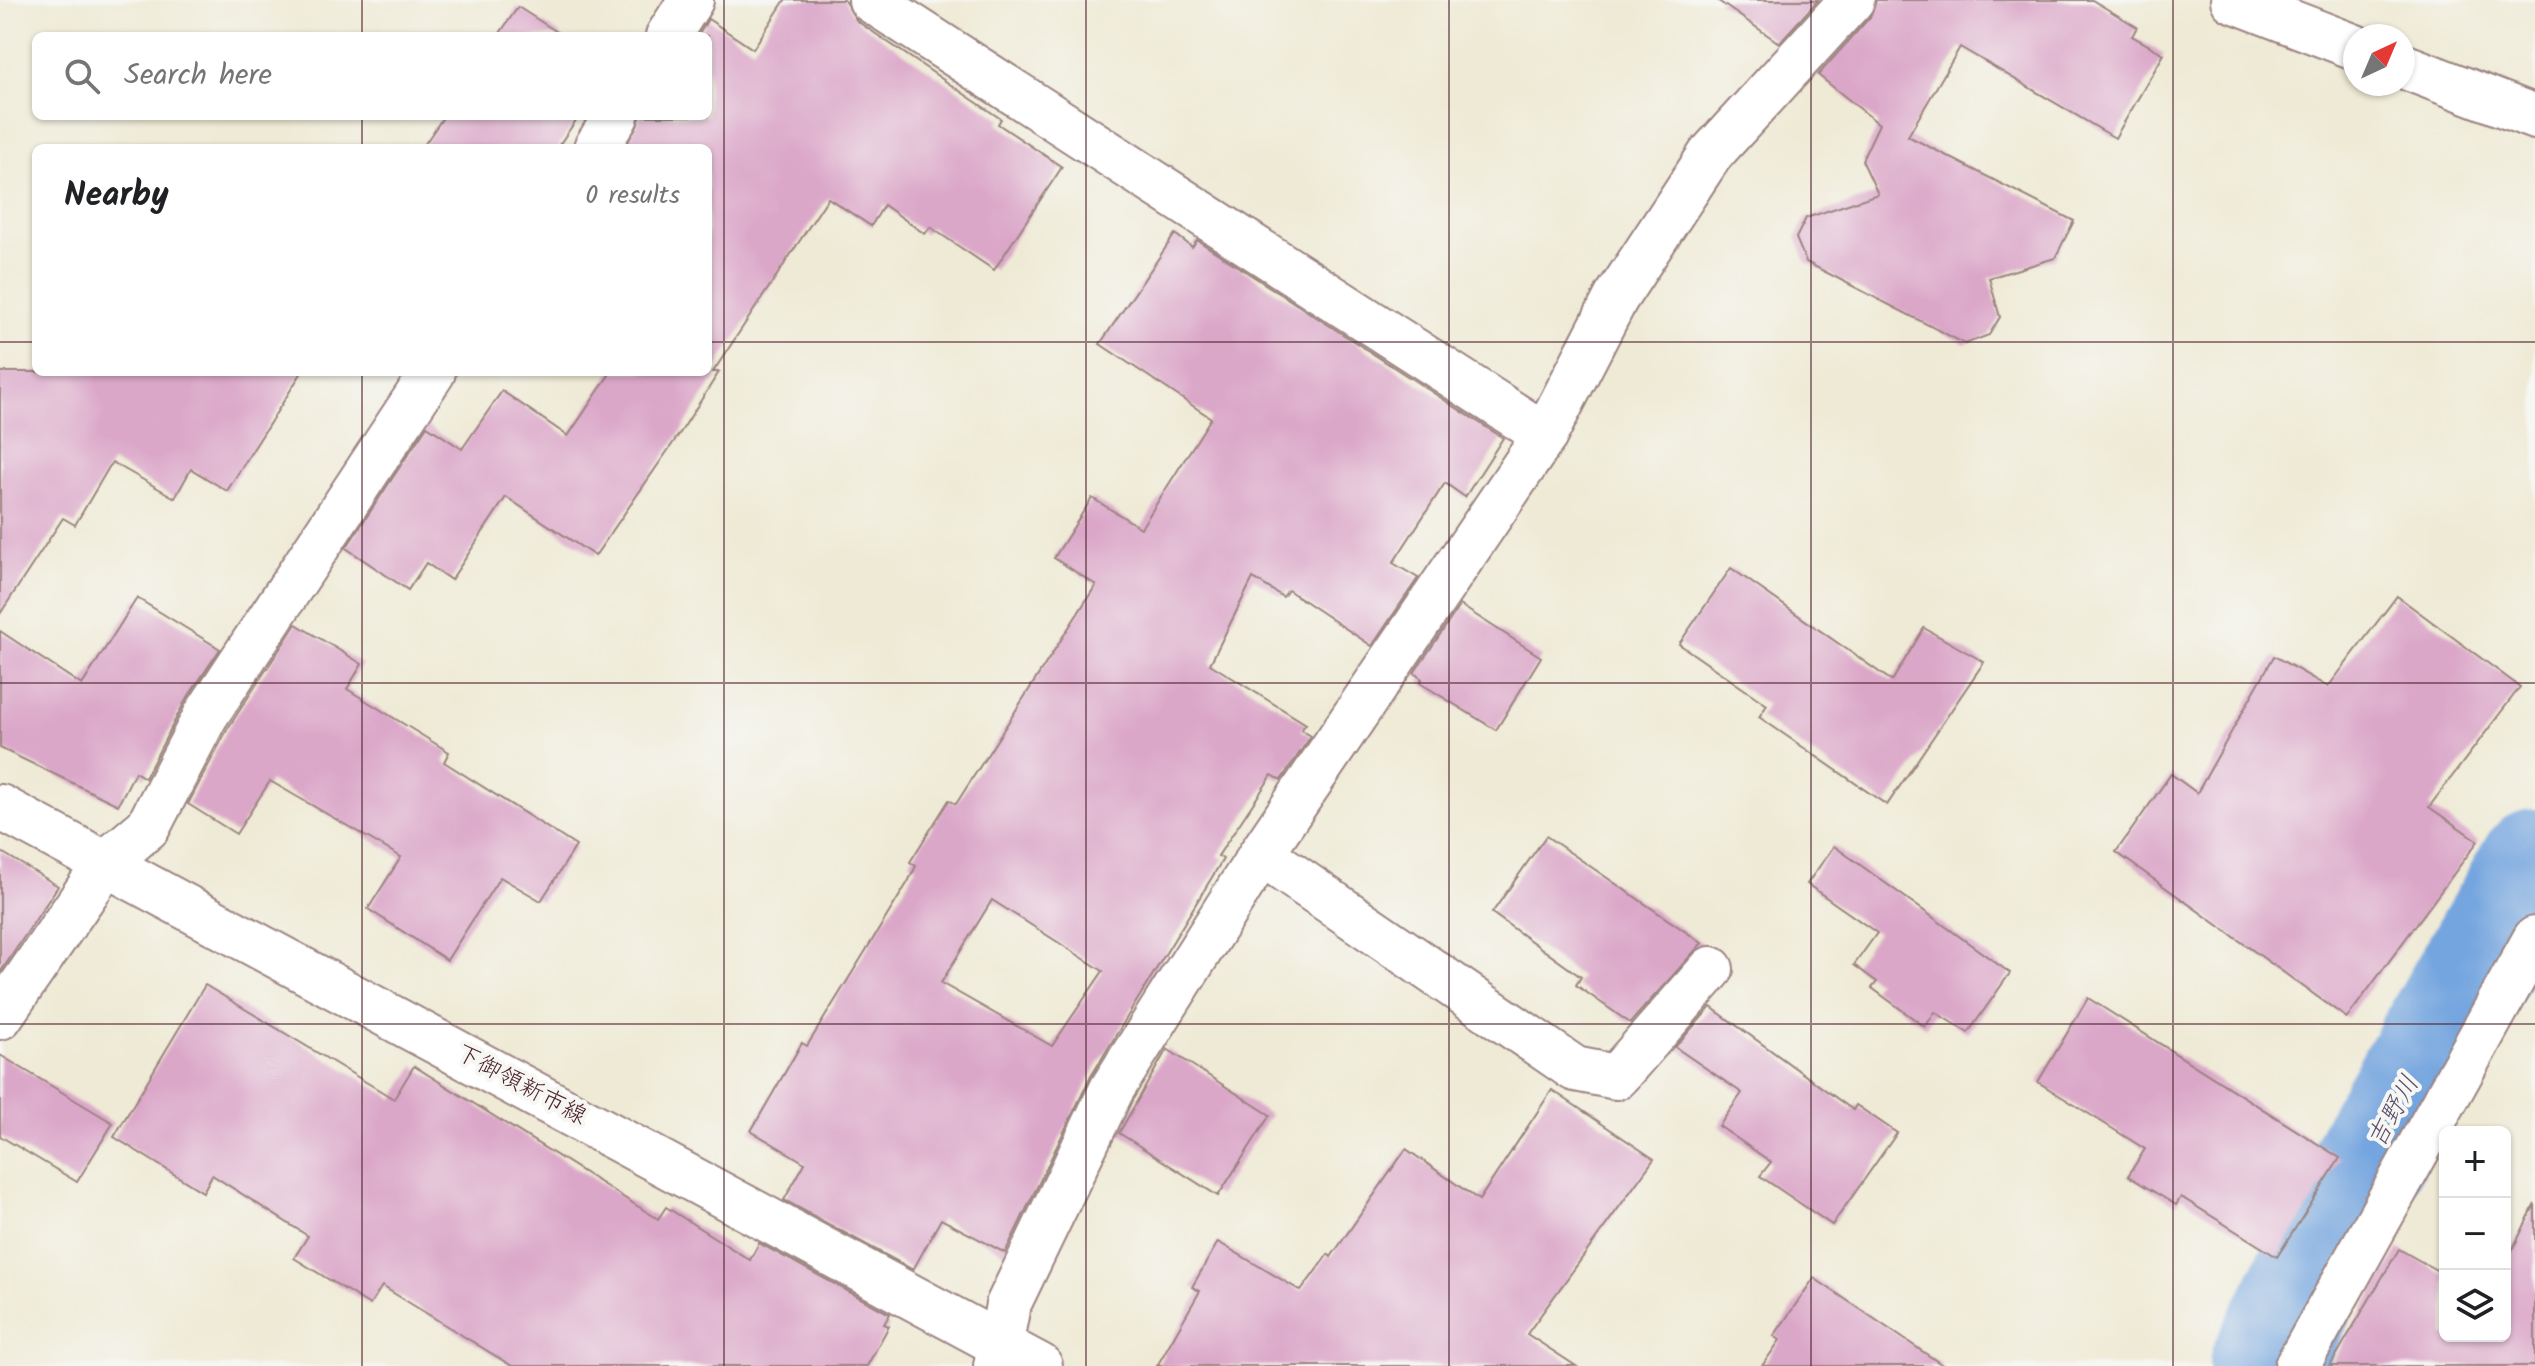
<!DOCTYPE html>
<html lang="en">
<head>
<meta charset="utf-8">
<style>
	body { margin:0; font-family:Kalam,"Klee One",sans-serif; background:#f6f6f6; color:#202124 }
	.controls { position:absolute; right:24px; bottom:24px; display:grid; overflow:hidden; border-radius:12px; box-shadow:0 2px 6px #0004 }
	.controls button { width:72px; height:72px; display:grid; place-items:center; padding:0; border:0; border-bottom:2px solid #e0e0e0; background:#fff; color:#202124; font:40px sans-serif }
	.compass { position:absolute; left:2343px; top:24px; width:72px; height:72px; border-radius:50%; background:#fff; box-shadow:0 2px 6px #0004; rotate:44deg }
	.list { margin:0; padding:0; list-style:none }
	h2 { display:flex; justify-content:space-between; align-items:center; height:104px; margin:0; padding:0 32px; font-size:34px }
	h2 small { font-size:26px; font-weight:400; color:#757577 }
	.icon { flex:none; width:44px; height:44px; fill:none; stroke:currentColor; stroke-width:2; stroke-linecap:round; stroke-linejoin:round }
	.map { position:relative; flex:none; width:2535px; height:1366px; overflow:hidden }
	.search { position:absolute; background:#fff; box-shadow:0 2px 6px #0004; left:32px; top:32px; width:680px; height:88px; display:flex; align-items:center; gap:20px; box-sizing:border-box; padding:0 28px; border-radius:12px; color:#757577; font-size:30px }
	.panel { position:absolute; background:#fff; box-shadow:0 2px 6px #0004; left:32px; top:144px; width:680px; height:232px; border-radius:12px }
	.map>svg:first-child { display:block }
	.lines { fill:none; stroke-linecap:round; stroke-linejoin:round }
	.river { stroke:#75a5df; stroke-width:112 }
	.building { fill:#dba7c9; fill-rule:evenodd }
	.minor-casing { stroke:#9c8480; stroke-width:48 }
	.secondary-casing { stroke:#9c8480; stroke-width:48 }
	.minor { stroke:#fff; stroke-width:44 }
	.secondary { stroke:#fff; stroke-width:44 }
	.grid { fill:none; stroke:#4a1f2b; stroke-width:2; stroke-opacity:0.55 }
	.labels { text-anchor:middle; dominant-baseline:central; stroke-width:8; stroke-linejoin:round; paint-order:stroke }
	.street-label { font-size:24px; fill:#4a1f2b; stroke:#f6f6f2 }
	.water-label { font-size:26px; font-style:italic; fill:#594e6a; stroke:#f6f6f2 }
</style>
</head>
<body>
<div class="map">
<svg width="2535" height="1366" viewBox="0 0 2535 1366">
	<rect width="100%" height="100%" fill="#f6f6f2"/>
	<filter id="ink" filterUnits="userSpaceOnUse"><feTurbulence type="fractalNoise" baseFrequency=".0125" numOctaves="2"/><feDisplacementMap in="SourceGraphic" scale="16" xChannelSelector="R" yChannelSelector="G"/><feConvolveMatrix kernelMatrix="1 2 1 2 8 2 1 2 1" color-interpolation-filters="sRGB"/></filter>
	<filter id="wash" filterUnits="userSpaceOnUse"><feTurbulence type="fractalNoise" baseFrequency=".006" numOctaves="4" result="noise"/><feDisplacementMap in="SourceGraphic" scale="32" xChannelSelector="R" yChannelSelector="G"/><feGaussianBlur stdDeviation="1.8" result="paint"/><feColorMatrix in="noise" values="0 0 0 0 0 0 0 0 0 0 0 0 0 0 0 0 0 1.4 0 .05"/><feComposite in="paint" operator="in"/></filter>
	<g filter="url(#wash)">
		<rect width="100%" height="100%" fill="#efead5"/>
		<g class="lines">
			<path class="river" d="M2265 1366 2380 1135 2535 865"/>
		</g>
		<g id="blocks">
			<g class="building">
				<path d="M785 0H844L857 21 1001 119 998 124 1062 167 994 270 930 227 925 234 884 205 871 226 828 198 713 372H719L682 430 595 556 506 497 451 580 426 563 408 590 346 548 427 426 462 449 502 391 568 436 611 372H708V148H625L641 116H708V36H698L708 19 753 49Z"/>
				<path d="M1717 0H1818L1779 43Z"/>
				<path d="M1876 0H2092L2137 27 2132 36 2164 54 2115 138 1960 47 1908 136 2074 221 2055 258 1989 278 2000 317 1989 335 1965 344 1806 262 1796 238 1806 218 1878 194 1862 160 1879 124 1818 75 1870 17Z"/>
				<path d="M518 7 557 32 562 36H498Z"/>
				<path d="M444 116H587L584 120 579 116 557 148H422Z"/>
				<path d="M1175 234 1192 247 1197 240 1503 438 1465 497 1445 483 1393 563 1418 578 1372 646 1288 590 1283 597 1253 578 1210 664 1306 724 1301 730 1311 736 1281 780 1272 775 1218 856 1223 859 1090 1078 1005 1253 941 1219 913 1270 784 1200 805 1163 751 1131 802 1043 807 1046 908 882 916 866 910 862 949 800 956 804 1096 585 1054 558 1092 498 1141 528 1211 418 1100 344ZM992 900 1103 971 1052 1046 941 983Z"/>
				<path d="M0 372H302L227 491 191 469 175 498 112 462 75 525 63 518 0 614Z"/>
				<path d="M1731 568 1892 681 1924 628 1984 662 1887 805 1759 717 1767 705 1679 644Z"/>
				<path d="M2397 596 2520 687 2429 807 2478 841 2347 1018 2116 852 2171 774 2197 793 2274 656 2328 687Z"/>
				<path d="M137 598 220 649 184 703 145 778 135 772 118 805 0 748V631L82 685Z"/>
				<path d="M1460 605 1541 657 1496 730 1420 683 1422 679 1414 673Z"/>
				<path d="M296 624 362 664 347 689 449 752 444 762 576 846 541 901 500 877 447 960 368 909 401 857 270 781 236 834 188 804 228 728Z"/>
				<path d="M1546 836 1702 943 1630 1023 1576 985 1581 977 1492 913Z"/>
				<path d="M1834 846 2010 973 1968 1033 1935 1012 1925 1027 1872 988 1877 982 1854 965 1877 933 1807 884Z"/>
				<path d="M0 851 58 886 0 973Z"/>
				<path d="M205 985 394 1099 414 1066 658 1219 666 1207 750 1260 759 1243 890 1314 884 1324 889 1326 867 1366H512L382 1286 370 1305 294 1258 308 1236 212 1175 203 1192 114 1137Z"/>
				<path d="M2088 998 2340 1158 2277 1257 2181 1197 2176 1205 2128 1176 2145 1149 2038 1082Z"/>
				<path d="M1711 1007 1853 1110 1856 1105 1897 1133 1832 1225 1760 1176 1771 1162 1719 1126 1742 1093 1675 1047Z"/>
				<path d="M1167 1049 1270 1115 1218 1196 1119 1133Z"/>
				<path d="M0 1055 113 1123 77 1182 0 1136Z"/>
				<path d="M1552 1090 1654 1159 1527 1334 1576 1366H1157L1200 1291 1192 1287 1218 1242 1301 1291 1328 1254 1331 1257 1406 1149 1479 1200Z"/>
				<path d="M2535 1204V1366H2330L2399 1249 2445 1275V1336H2505V1265Z"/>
				<path d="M1814 1278 1944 1366H1762L1780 1340 1774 1336Z"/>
			</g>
		</g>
	</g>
	<g filter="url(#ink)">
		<use href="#blocks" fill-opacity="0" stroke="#9c8480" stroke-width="2"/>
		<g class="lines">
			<g class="minor-casing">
				<g id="minor">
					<path d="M871 0 1545 435"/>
					<path d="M2233 0 2355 47"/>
					<path d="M668 36 691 0"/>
					<path d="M2403 66 2535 117"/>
					<path d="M596 148 616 116"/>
					<path d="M1261 854 1575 1069 1616 1077 1711 969"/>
					<path d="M0 1017 107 862 148 827 206 715 433 372"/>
					<path d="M996 1366 1008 1305 1112 1089 1261 854 1545 435 1616 298 1710 155 1852 0"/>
					<path d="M2297 1366 2535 939"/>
				</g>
			</g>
			<g class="secondary-casing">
				<path id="secondary" d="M0 807 1040 1366"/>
			</g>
			<use href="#minor" class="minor"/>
			<use href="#secondary" class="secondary"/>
		</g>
	</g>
	<path class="grid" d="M362 0V36M724 0V1366M1086 0V1366M1449 0V1366M1811 0V1366M2173 0V1366M362 116V148M0 342H36M708 342H2535M362 372V1366M0 683H2535M0 1024H2535"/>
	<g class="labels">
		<g class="street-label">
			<text transform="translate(521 1085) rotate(28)">下御領新市線</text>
		</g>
		<g class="water-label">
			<text transform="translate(2394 1112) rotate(-61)">吉野川</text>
		</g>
	</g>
</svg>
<div class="controls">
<button>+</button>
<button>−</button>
<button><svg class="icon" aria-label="layers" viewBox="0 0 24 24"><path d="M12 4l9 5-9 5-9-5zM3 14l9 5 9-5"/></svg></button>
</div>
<svg class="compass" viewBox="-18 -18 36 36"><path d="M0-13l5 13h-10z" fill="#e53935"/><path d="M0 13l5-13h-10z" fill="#757577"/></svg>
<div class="search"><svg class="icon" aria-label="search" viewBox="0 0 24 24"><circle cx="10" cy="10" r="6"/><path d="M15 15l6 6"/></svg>Search here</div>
<section class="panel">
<h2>Nearby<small>0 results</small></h2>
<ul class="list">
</ul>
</section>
</div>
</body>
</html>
